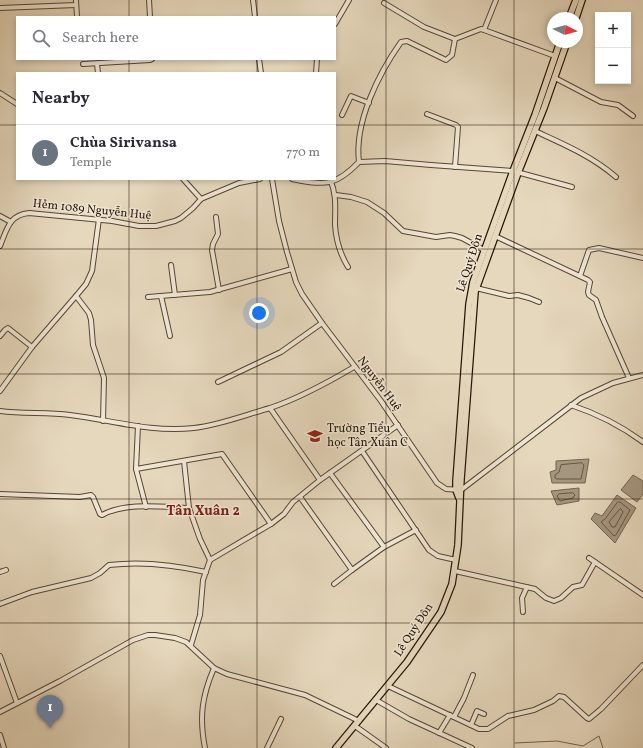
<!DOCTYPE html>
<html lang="en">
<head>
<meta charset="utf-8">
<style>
	body { margin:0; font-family:Vollkorn,serif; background:#f2f2f3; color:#2b2b33 }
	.controls { position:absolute; right:12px; top:12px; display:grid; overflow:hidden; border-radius:0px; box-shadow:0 2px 6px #0003 }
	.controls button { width:36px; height:36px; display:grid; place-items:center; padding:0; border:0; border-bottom:1px solid #e1e1e2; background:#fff; color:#2b2b33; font:20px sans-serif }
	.compass { position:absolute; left:547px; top:12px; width:36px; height:36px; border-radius:50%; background:#fff; box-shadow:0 2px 6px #0003; rotate:95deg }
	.you { position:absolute; left:259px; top:313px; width:14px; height:14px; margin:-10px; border:3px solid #fff; border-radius:50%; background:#1a73e8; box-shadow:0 0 0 6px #1a73e833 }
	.badge { display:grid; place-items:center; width:26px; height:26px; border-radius:50%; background:#8f2418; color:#fff; font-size:13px; font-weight:700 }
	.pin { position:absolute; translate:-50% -33px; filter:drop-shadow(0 1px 2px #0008) }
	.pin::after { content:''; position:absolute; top:21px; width:14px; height:12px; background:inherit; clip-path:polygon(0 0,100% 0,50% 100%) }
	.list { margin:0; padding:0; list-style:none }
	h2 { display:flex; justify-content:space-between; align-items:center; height:52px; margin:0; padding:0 16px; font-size:17px }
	h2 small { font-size:13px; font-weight:400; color:#7c7c81 }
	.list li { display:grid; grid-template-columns:26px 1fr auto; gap:12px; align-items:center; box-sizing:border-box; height:56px; padding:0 16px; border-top:1px solid #e1e1e2 }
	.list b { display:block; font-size:15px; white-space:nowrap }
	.list p { margin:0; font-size:13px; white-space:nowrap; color:#7c7c81 }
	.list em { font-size:13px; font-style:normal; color:#7c7c81 }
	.icon { flex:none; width:22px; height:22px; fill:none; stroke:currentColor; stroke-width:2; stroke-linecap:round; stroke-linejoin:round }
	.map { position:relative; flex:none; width:643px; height:748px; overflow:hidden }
	.search { position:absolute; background:#fff; box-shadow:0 2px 6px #0003; left:16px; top:16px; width:320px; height:44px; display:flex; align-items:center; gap:10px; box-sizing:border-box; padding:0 14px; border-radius:0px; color:#7c7c81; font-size:15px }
	.panel { position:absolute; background:#fff; box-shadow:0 2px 6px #0003; left:16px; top:72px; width:320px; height:108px; border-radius:0px }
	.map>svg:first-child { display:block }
	.water { fill:#a5967f; stroke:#73634f }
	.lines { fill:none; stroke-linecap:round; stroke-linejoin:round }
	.shore { stroke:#665643; stroke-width:1 }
	.stream { stroke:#73634f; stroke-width:1 }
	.minor-casing { stroke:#574634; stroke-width:6 }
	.major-casing { stroke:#271607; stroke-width:8 }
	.minor { stroke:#efe6d4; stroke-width:4 }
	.major { stroke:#e6d8bd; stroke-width:5.5 }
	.grid { fill:none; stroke:#271607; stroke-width:1; stroke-opacity:0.55 }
	.labels { text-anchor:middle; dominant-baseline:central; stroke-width:3; stroke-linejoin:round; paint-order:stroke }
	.street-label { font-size:12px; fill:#271607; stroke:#efe6d4 }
	.poi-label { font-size:12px; fill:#271607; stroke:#efe6d4; text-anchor:start }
	.quarter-label { font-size:14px; font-weight:bold; fill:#7a1f14; stroke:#efe6d4 }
</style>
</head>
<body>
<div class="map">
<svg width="643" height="748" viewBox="0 0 643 748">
	<rect width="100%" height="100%" fill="#e6d8bd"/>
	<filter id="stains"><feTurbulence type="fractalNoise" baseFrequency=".005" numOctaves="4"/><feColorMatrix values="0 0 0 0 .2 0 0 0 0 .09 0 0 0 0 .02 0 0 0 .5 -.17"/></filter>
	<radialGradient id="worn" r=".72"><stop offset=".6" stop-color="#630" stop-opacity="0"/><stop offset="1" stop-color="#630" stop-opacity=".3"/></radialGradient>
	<g class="water">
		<path d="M589 459 585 483H552L550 472 556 470V461Z"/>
		<path d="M633 475 643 481V494L637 502 621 490Z"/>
		<path d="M579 488V501L557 505 551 491Z"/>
		<path d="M617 495 636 508 615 543 591 519 595 513 602 516Z"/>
	</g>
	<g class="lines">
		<g class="shore">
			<path d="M582 463 584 465 581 479H557L555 478V475L559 472 561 465Z"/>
			<path d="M573 493 575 495 573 498 560 501 557 496 559 494Z"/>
			<path d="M618 502H620L630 510 616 535 614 536 601 522 605 519Z"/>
			<path d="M621 509 623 512 615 527H612L609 522 619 510Z"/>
		</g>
		<path class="stream" d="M515 743 557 741 583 746 599 736 603 748"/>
		<g class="minor-casing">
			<g id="minor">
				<path d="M76 0 77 17"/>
				<path d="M149 0 150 17"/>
				<path d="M253 0 255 17"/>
				<path d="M384 3 424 27 455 39 481 29 484 30 555 56"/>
				<path d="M0 8 76 5"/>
				<path d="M335 24 349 0"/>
				<path d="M484 30 496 0"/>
				<path d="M259 59 261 73"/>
				<path d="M83 64 150 60 152 59"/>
				<path d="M97 64 98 73"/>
				<path d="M316 73 317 59"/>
				<path d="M555 78 601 102 618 105 633 116"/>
				<path d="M0 93 17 104"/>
				<path d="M427 114 456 125 458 127 455 167"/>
				<path d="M342 115 351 96 369 103"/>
				<path d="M535 131C563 144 592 156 616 177"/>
				<path d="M359 162C354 122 379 73 401 42L407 41 446 60 452 55 455 39"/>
				<path d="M183 179 201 199"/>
				<path d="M272 179 279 221 287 252 296 282 302 294 322 323 381 401 437 483 446 489 461 490 581 398 613 383 643 375"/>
				<path d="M292 179C324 186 336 186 359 162L385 161 431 165 513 171 572 187"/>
				<path d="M330 179C337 195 335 209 335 225 336 240 340 254 348 267"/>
				<path d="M336 195 351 197 367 202 384 213 403 231 436 237 450 235 455 236 462 238 484 250"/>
				<path d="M0 216 11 222"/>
				<path d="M216 217 218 234 213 244 212 250 219 290"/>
				<path d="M99 219 92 271 86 284 76 296 89 313 91 320 93 345 104 378 103 421"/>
				<path d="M495 236 588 280 590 282 588 292 589 295 596 300 602 317 629 378"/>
				<path d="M0 246C7 229 9 215 29 213L112 221 139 226H156L175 221 181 218 193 208 201 199 239 183 260 179"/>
				<path d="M171 265 175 295"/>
				<path d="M580 276 589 250 599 248 643 258"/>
				<path d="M476 288 509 296 518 295 529 298 539 302"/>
				<path d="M161 296 170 336"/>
				<path d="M148 297 210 292 292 269"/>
				<path d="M0 336 5 330 8 328 32 347"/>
				<path d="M218 382 281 352 322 323"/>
				<path d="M0 391 32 347 76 296"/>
				<path d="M571 405C598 414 620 425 643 442"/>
				<path d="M0 411C23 414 47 412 70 415 111 420 152 433 194 428 220 425 245 415 270 408"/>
				<path d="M138 426 136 469 146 507"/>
				<path d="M362 451 429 550 438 556 456 560"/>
				<path d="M184 461 189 508 200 539 210 560"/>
				<path d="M136 469 222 454 271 524"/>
				<path d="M320 480 270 408C300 398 327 383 354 367"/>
				<path d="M0 494 80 497 91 495 93 497 100 514 102 515C126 502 161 507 189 508"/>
				<path d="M300 497 352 570 384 547 330 473"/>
				<path d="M384 547 416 530"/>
				<path d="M589 558 643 595"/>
				<path d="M455 571 535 589 546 598 554 601 561 598 573 587 582 585 595 562"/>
				<path d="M0 572 6 570"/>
				<path d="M334 584 352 570"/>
				<path d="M0 604 32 592 91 578 100 573 109 565C141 561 175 565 206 572"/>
				<path d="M523 612 522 598 527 587"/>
				<path d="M191 645 200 615 203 580 210 560 271 524 284 514 293 502 320 480 398 425"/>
				<path d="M0 656 17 703"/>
				<path d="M388 686 479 729H488L508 716 534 710 553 701 559 696 564 697 587 718 589 719 601 709 643 665"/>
				<path d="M376 700 409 719 472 748"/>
				<path d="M0 712 60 681 133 640 148 635H155L175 638 186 642 214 668 227 674 305 695 359 721"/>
				<path d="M454 717 464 698 473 675"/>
				<path d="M471 725 477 711 484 714"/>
				<path d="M355 726 386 748"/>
				<path d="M439 733 450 715"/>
				<path d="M0 735 4 748"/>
				<path d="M205 748C199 717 202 696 214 668"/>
				<path d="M267 748 281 719"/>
			</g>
		</g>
		<g class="major-casing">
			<g id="major">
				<path d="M569 18 576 0"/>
				<path d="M576 18 582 0"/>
				<path d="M459 498 456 490V481L469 304 473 282 513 171 535 115 560 42"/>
				<path d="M336 748 407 662 441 612 452 584 458 545 461 479 475 292 518 173 544 108 567 42"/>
			</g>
		</g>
		<use href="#minor" class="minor"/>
		<use href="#major" class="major"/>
	</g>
	<path class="grid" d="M129 0V17M257 0V17M386 0V748M514 0V748M129 59V73M257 59V73M0 125H17M335 125H643M129 179V748M257 179V748M0 249H643M0 374H643M0 499H643M0 623H643"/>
	<defs>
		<g id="school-bare" transform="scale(1.2)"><path d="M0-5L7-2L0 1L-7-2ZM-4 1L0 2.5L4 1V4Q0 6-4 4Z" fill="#8f2418" stroke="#efe6d4" stroke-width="2.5" paint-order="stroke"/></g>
	</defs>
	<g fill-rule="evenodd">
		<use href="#school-bare" x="315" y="436"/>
	</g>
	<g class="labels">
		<g class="street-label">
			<text transform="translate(92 210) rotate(6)">Hẻm 1089 Nguyễn Huệ</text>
			<text transform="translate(470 263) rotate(-72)">Lê Quý Đôn</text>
			<text transform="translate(379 384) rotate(53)">Nguyễn Huệ</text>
			<text transform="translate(414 630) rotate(-57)">Lê Quý Đôn</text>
		</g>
		<g class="poi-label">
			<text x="327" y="429">Trường Tiểu<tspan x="327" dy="14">học Tân Xuân C</tspan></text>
		</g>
		<g class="quarter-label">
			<text x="203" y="511">Tân Xuân 2</text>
		</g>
	</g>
	<rect width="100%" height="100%" filter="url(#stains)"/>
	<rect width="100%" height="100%" fill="url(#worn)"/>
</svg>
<div class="controls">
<button>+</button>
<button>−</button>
</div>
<svg class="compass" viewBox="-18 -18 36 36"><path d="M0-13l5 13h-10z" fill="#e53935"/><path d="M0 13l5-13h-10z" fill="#7c7c81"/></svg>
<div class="you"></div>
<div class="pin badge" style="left:50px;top:728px;background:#6b7280">1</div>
<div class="search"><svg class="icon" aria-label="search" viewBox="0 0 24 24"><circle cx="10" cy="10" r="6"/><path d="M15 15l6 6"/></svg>Search here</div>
<section class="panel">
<h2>Nearby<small></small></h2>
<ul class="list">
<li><span class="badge" style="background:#6b7280">1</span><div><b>Chùa Sirivansa</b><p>Temple</p></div><em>770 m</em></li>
</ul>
</section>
</div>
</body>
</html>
